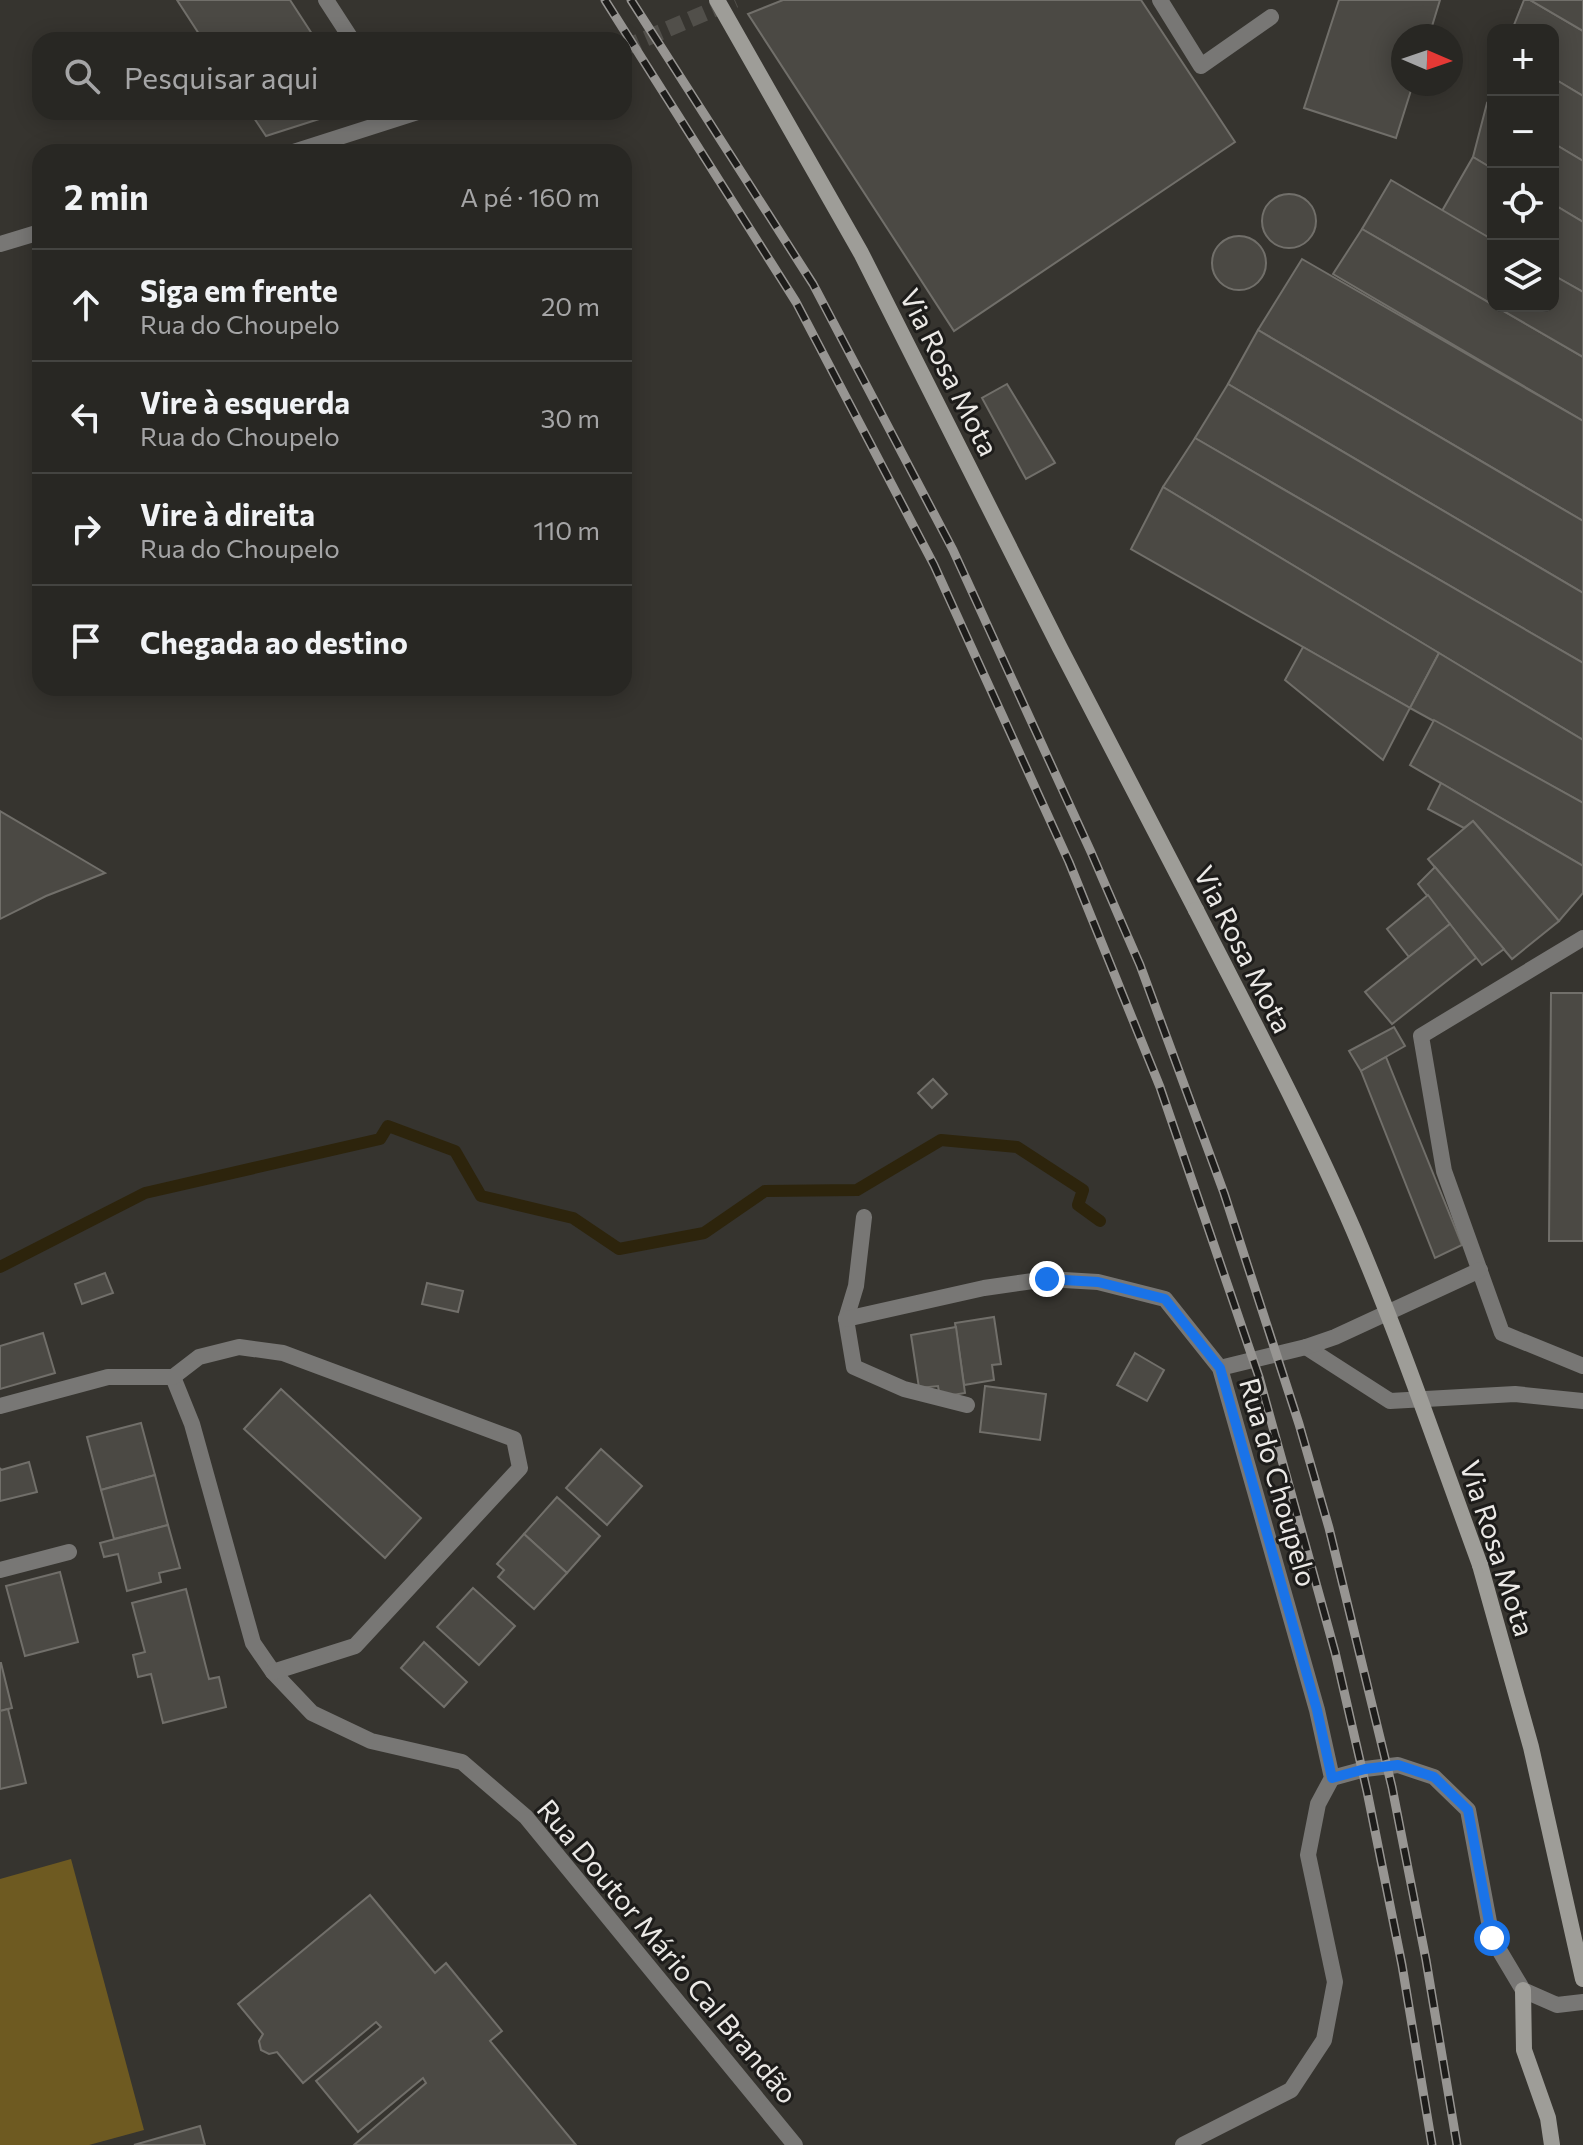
<!DOCTYPE html>
<html lang="pt">
<head>
<meta charset="utf-8">
<style>
	body { margin:0; font-family:Commissioner,sans-serif; background:#343330; color:#f1f3f6 }
	.controls { position:absolute; right:24px; top:24px; display:grid; overflow:hidden; border-radius:16px; box-shadow:0 4px 20px #0003 }
	.controls button { width:72px; height:72px; display:grid; place-items:center; padding:0; border:0; border-bottom:2px solid #444441; background:#282723; color:#f1f3f6; font:40px sans-serif }
	.compass { position:absolute; left:1391px; top:24px; width:72px; height:72px; border-radius:50%; background:#282723; box-shadow:0 4px 20px #0003; rotate:92deg }
	.stop { position:absolute; width:24px; height:24px; margin:-18px; border:6px solid #1a73e8; border-radius:50%; background:#fff }
	.stop.end { background:#1a73e8; border-color:#fff; box-shadow:0 2px 8px #0008 }
	.list { margin:0; padding:0; list-style:none }
	h2 { display:flex; justify-content:space-between; align-items:center; height:104px; margin:0; padding:0 32px; font-size:34px }
	h2 small { font-size:26px; font-weight:400; color:#a5a5a6 }
	.list li { display:grid; grid-template-columns:52px 1fr auto; gap:24px; align-items:center; box-sizing:border-box; height:112px; padding:0 32px; border-top:2px solid #444441 }
	.list b { display:block; font-size:30px; white-space:nowrap }
	.list p { margin:0; font-size:26px; white-space:nowrap; color:#a5a5a6 }
	.list em { font-size:26px; font-style:normal; color:#a5a5a6 }
	.icon { flex:none; width:44px; height:44px; fill:none; stroke:currentColor; stroke-width:2; stroke-linecap:round; stroke-linejoin:round }
	.map { position:relative; flex:none; width:1583px; height:2145px; overflow:hidden }
	.search { position:absolute; background:#282723; box-shadow:0 4px 20px #0003; left:32px; top:32px; width:600px; height:88px; display:flex; align-items:center; gap:20px; box-sizing:border-box; padding:0 28px; border-radius:24px; color:#a5a5a6; font-size:30px }
	.panel { position:absolute; background:#282723; box-shadow:0 4px 20px #0003; left:32px; top:144px; width:600px; height:552px; border-radius:24px }
	.map>svg:first-child { display:block }
	.green { fill:#6e5a21 }
	.lines { fill:none; stroke-linecap:round; stroke-linejoin:round }
	.stream { stroke:#2d240c; stroke-width:12 }
	.building { fill:#4b4944; stroke:#716f6a; stroke-width:2 }
	.minor-tunnel { stroke:#514f4a; stroke-width:16; stroke-dasharray:16 8; stroke-linecap:butt }
	.service { stroke:#787775; stroke-width:16 }
	.minor { stroke:#787775; stroke-width:16 }
	.secondary { stroke:#9e9d98; stroke-width:16 }
	.rail-casing { stroke:#979592; stroke-width:9 }
	.rail { stroke:#1d1c1a; stroke-width:6; stroke-dasharray:18; stroke-linecap:butt }
	.secondary-bridge { stroke:#9e9d98; stroke-width:16 }
	.route { stroke:#1a73e8; stroke-width:10 }
	.labels { text-anchor:middle; dominant-baseline:central; stroke-width:6; stroke-linejoin:round; paint-order:stroke }
	.street-label { font-size:28px; fill:#ebe9e6; stroke:#1d1c1a }
</style>
</head>
<body>
<div class="map">
<svg width="1583" height="2145" viewBox="0 0 1583 2145">
	<rect width="100%" height="100%" fill="#36342f"/>
	<path class="green" d="M71 1859 144 2130 89 2145H0V1879Z"/>
	<g class="lines">
		<path class="stream" d="M0 1267 145 1193 380 1139 388 1126 455 1151 481 1196 573 1218 619 1249 704 1233 765 1191 857 1190 941 1140 1017 1147 1083 1190 1078 1205 1100 1221"/>
	</g>
	<g class="building">
		<path d="M177 0H290L316 40H203Z"/>
		<path d="M783 0H1141L1235 142 954 331 748 14Z"/>
		<path d="M1339 0H1440L1429 36H1403V84H1413L1396 138 1304 108Z"/>
		<path d="M1524 0H1530L1583 31V96L1553 78V30H1512Z"/>
		<path d="M1530 0H1583V31Z"/>
		<path d="M1553 78 1583 96V161L1553 143Z"/>
		<path d="M1487 103 1493 107V169L1473 157Z"/>
		<path d="M250 112H341L266 136Z"/>
		<path d="M1553 143 1583 161V222L1553 204Z"/>
		<path d="M1473 157 1493 169V240L1442 211Z"/>
		<path d="M1391 180 1493 240V305L1362 229Z"/>
		<circle cx="1289" cy="221" r="27"/>
		<path d="M1553 204 1583 222V292L1553 275Z"/>
		<path d="M1362 229 1583 357V421L1333 274Z"/>
		<circle cx="1239" cy="263" r="27"/>
		<path d="M1302 259 1583 421V521L1258 330Z"/>
		<path d="M1553 275 1583 292V357L1495 306H1553Z"/>
		<path d="M1258 330 1583 521V593L1228 384Z"/>
		<path d="M1007 384 1055 463 1026 479 982 398Z"/>
		<path d="M1228 384 1583 593V663L1195 438Z"/>
		<path d="M1195 438 1583 663V740L1163 487Z"/>
		<path d="M1163 487 1439 653 1410 708 1131 549Z"/>
		<path d="M1303 647 1410 708 1383 760 1285 680Z"/>
		<path d="M1439 653 1583 740V803L1410 708Z"/>
		<path d="M1434 720 1583 803V866L1410 765Z"/>
		<path d="M1441 783 1583 866V893L1559 921 1473 821 1464 828 1428 809Z"/>
		<path d="M0 811 105 873 46 896 0 919Z"/>
		<path d="M1473 821 1559 921 1512 959 1428 859Z"/>
		<path d="M1435 867 1504 949 1482 965 1418 884Z"/>
		<path d="M1428 895 1450 924 1409 957 1387 929Z"/>
		<path d="M1450 924 1476 958 1392 1024 1365 992Z"/>
		<path d="M1551 993H1583V1241H1549Z"/>
		<path d="M1394 1027 1405 1046 1361 1071 1349 1051Z"/>
		<path d="M1386 1057 1462 1245 1435 1258 1361 1071Z"/>
		<path d="M933 1079 947 1094 932 1108 918 1093Z"/>
		<path d="M105 1273 113 1293 82 1304 75 1284Z"/>
		<path d="M427 1283 463 1291 458 1312 422 1304Z"/>
		<path d="M994 1317 1001 1364 992 1365 994 1380 964 1385 955 1323Z"/>
		<path d="M956 1327 965 1393 940 1397 938 1386 919 1388 911 1335Z"/>
		<path d="M43 1333 55 1373 0 1389V1346Z"/>
		<path d="M1135 1353 1164 1370 1147 1401 1117 1385Z"/>
		<path d="M985 1386 1046 1394 1040 1440 980 1432Z"/>
		<path d="M281 1389 421 1518 385 1558 244 1429Z"/>
		<path d="M141 1423 155 1475 101 1490 87 1437Z"/>
		<path d="M601 1449 642 1486 607 1525 566 1488Z"/>
		<path d="M29 1462 37 1492 0 1501V1468L1 1470Z"/>
		<path d="M155 1475 168 1525 114 1539 101 1490Z"/>
		<path d="M557 1497 600 1536 567 1573 524 1534Z"/>
		<path d="M168 1525 180 1568 159 1573 161 1582 127 1591 118 1554 104 1557 100 1543Z"/>
		<path d="M524 1534 567 1573 534 1609 498 1577 504 1570 497 1564Z"/>
		<path d="M60 1572 78 1642 25 1656 6 1586Z"/>
		<path d="M473 1588 515 1626 479 1665 437 1627Z"/>
		<path d="M186 1589 209 1679 219 1677 226 1707 163 1723 151 1674 138 1677 133 1655 145 1652 132 1603Z"/>
		<path d="M424 1642 467 1682 444 1707 401 1668Z"/>
		<path d="M1 1663 12 1708 0 1711V1663Z"/>
		<path d="M8 1709 26 1783 0 1789V1711Z"/>
		<path d="M370 1895 435 1973 446 1963 502 2031 490 2041 576 2145H354L426 2083 423 2078 358 2132 316 2081 381 2027 376 2022 303 2083 277 2052 269 2054 261 2050 259 2041 263 2034 238 2004Z"/>
		<path d="M200 2126 205 2145H134Z"/>
	</g>
	<g class="lines">
		<path class="minor-tunnel" d="M624 48 735 0"/>
		<g class="service">
			<path d="M1160 0 1201 66 1271 17"/>
			<path d="M1583 938 1421 1036 1444 1171 1502 1333 1583 1366"/>
			<path d="M864 1217 856 1286 846 1319 854 1367 904 1389 967 1405"/>
			<path d="M1306 1347 1390 1401 1515 1394 1583 1401"/>
			<path d="M1220 1368 1306 1347 1335 1337 1480 1270"/>
		</g>
		<g class="minor">
			<path d="M326 0 352 40"/>
			<path d="M293 152 418 112"/>
			<path d="M0 244 40 232"/>
			<path d="M846 1319 984 1288 1047 1279 1098 1282 1165 1299 1220 1368 1317 1710 1332 1778 1318 1804 1308 1855 1335 1982 1324 2040 1291 2090 1183 2145"/>
			<path d="M173 1377 192 1424 253 1643 273 1672 312 1713 371 1741 462 1762 526 1817 795 2145"/>
			<path d="M0 1406 108 1377H173L199 1357 239 1347 283 1353 514 1439 520 1468 355 1646 273 1672"/>
			<path d="M0 1570 69 1552"/>
			<path d="M1332 1778 1365 1769 1398 1765 1434 1777 1468 1810 1492 1938 1523 1990 1557 2005 1583 2002"/>
		</g>
		<g class="secondary">
			<path d="M717 0 861 253 1060 648 1196 910"/>
			<path d="M1480 1565 1531 1747 1583 1979"/>
			<path d="M1523 1990 1524 2050 1548 2118 1552 2145"/>
		</g>
		<g class="rail-casing">
			<g id="rail">
				<path d="M605 0 796 302 934 565 1069 862 1160 1087 1259 1377 1335 1652 1367 1791 1402 1965 1432 2145"/>
				<path d="M631 0 813 284 953 550 1091 852 1140 965 1224 1193 1299 1424 1329 1528 1392 1787 1426 1960 1457 2145"/>
			</g>
		</g>
		<use href="#rail" class="rail"/>
		<path class="secondary-bridge" d="M1196 910C1250 1016 1307 1122 1354 1231 1401 1341 1439 1453 1480 1565"/>
	</g>
	<g class="lines">
		<path class="route" d="M1047 1279 1098 1282 1165 1299 1220 1368 1317 1710 1332 1778 1365 1769 1398 1765 1434 1777 1468 1810 1492 1938"/>
	</g>
	<g class="labels">
		<g class="street-label">
			<text transform="translate(950 372) rotate(63)">Via Rosa Mota</text>
			<text transform="translate(1244 949) rotate(63)">Via Rosa Mota</text>
			<text transform="translate(1279 1482) rotate(74)">Rua do Choupelo</text>
			<text transform="translate(1498 1548) rotate(72)">Via Rosa Mota</text>
			<text transform="translate(668 1951) rotate(50)">Rua Doutor Mário Cal Brandão</text>
		</g>
	</g>
</svg>
<div class="controls">
<button>+</button>
<button>−</button>
<button><svg class="icon" aria-label="locate" viewBox="0 0 24 24"><circle cx="12" cy="12" r="6"/><path d="M12 2v4M12 18v4M2 12h4M18 12h4"/></svg></button>
<button><svg class="icon" aria-label="layers" viewBox="0 0 24 24"><path d="M12 4l9 5-9 5-9-5zM3 14l9 5 9-5"/></svg></button>
</div>
<svg class="compass" viewBox="-18 -18 36 36"><path d="M0-13l5 13h-10z" fill="#e53935"/><path d="M0 13l5-13h-10z" fill="#a5a5a6"/></svg>
<div class="stop" style="left:1492px;top:1938px"></div>
<div class="stop end" style="left:1047px;top:1279px"></div>
<div class="search"><svg class="icon" aria-label="search" viewBox="0 0 24 24"><circle cx="10" cy="10" r="6"/><path d="M15 15l6 6"/></svg>Pesquisar aqui</div>
<section class="panel">
<h2>2 min<small>A pé · 160 m</small></h2>
<ul class="list">
<li><svg class="icon" aria-label="ahead" viewBox="0 0 24 24"><path d="M12 20V5M6 11l6-6 6 6"/></svg><div><b>Siga em frente</b><p>Rua do Choupelo</p></div><em>20 m</em></li>
<li><svg class="icon" aria-label="left" viewBox="0 0 24 24"><path d="M17 20v-9H6M10 6l-5 5 5 5"/></svg><div><b>Vire à esquerda</b><p>Rua do Choupelo</p></div><em>30 m</em></li>
<li><svg class="icon" aria-label="right" viewBox="0 0 24 24"><path d="M7 20v-9h11M14 6l5 5-5 5"/></svg><div><b>Vire à direita</b><p>Rua do Choupelo</p></div><em>110 m</em></li>
<li><svg class="icon" aria-label="arrive" viewBox="0 0 24 24"><path d="M6 21V4h12l-3 4 3 4H6"/></svg><div><b>Chegada ao destino</b></div></li>
</ul>
</section>
</div>
</body>
</html>
